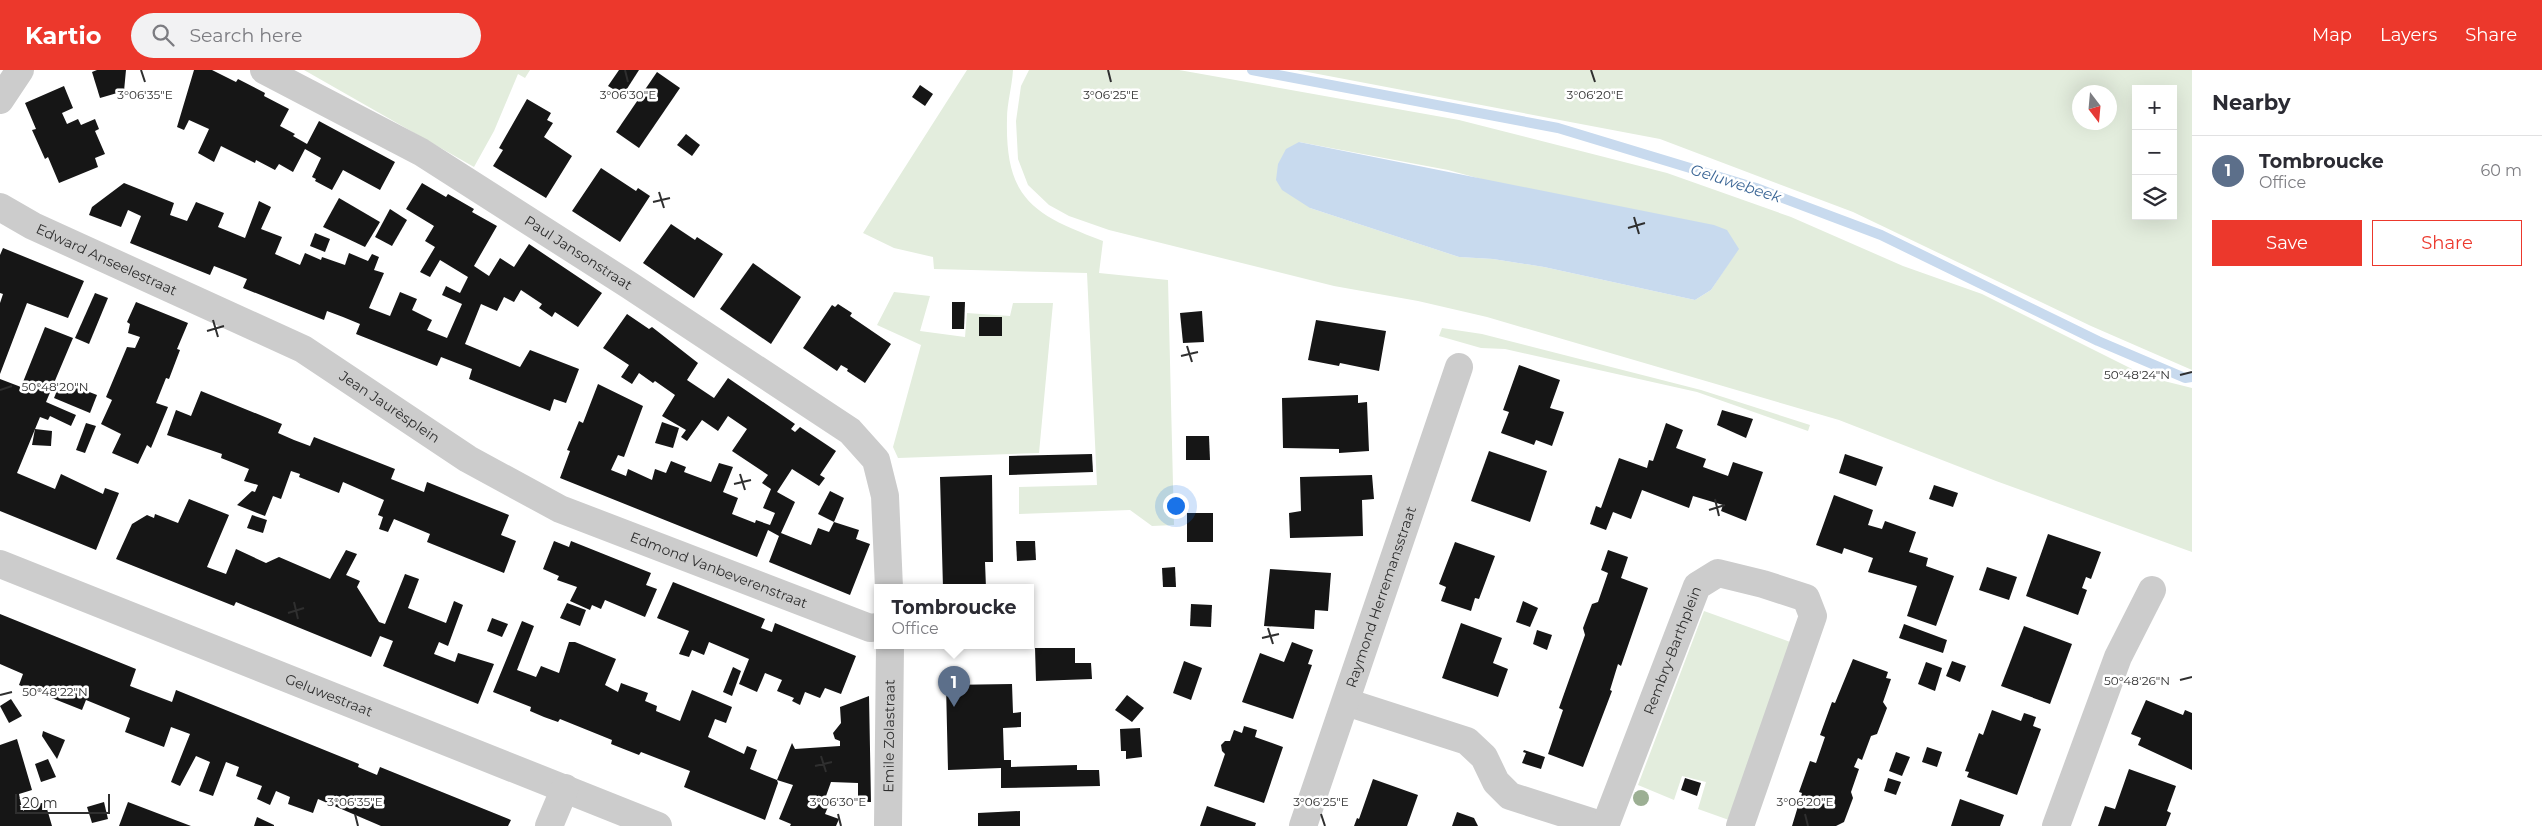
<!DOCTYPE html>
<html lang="en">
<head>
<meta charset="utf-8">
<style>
	body { margin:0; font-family:Montserrat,sans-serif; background:#f2f2f3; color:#2b2b33 }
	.controls { position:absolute; right:15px; top:15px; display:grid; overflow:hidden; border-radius:0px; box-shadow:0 5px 20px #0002 }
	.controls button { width:45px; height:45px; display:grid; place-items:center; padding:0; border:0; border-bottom:1px solid #e1e1e2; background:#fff; color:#2b2b33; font:25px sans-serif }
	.compass { position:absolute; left:2072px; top:15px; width:45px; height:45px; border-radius:50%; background:#fff; box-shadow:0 5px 20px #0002; rotate:164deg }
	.scale { position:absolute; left:15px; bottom:12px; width:95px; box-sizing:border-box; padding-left:5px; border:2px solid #2f2f2f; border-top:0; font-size:14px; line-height:18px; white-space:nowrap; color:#2f2f2f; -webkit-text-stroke:4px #fff; paint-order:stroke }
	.you { position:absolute; left:1175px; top:435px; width:18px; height:18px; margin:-12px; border:4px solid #fff; border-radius:50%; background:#1a73e8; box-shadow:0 0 0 8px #1a73e833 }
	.badge { display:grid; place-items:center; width:32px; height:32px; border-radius:50%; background:#ec382c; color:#fff; font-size:16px; font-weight:700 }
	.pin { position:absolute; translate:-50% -41px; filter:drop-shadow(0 1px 2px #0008) }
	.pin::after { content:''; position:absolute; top:26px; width:18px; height:15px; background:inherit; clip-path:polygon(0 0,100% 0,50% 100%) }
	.popup { position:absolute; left:874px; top:514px; width:160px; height:65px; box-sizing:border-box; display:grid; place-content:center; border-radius:0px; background:#fff; filter:drop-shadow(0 1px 4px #0005); font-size:16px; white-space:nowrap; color:#7c7c81 }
	.popup b { font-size:19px; color:#2b2b33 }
	.popup::after { content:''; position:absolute; left:50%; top:100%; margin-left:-10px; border:10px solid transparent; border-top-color:#fff }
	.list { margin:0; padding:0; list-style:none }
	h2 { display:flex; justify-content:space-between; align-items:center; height:65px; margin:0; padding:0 20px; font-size:21px }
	h2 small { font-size:16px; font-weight:400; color:#7c7c81 }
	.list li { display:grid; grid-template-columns:32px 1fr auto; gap:15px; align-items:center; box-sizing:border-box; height:70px; padding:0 20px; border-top:1px solid #e1e1e2 }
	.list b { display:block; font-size:19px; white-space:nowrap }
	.list p { margin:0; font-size:16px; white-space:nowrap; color:#7c7c81 }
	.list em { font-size:16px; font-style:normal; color:#7c7c81 }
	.actions { display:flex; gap:10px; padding:15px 20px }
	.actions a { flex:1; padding:11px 0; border:1px solid #ec382c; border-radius:0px; text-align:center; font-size:18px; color:#ec382c }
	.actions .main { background:#ec382c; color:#fff }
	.icon { flex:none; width:28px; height:28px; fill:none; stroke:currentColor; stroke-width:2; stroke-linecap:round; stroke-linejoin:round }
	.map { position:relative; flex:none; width:2192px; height:756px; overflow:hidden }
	header { display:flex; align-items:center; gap:30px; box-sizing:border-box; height:70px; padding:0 25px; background:#ec382c; color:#fff }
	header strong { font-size:24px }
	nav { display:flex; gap:28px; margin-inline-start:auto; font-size:18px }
	.search { width:350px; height:45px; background:#f2f2f3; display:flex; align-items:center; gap:12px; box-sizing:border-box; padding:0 18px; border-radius:28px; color:#7c7c81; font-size:19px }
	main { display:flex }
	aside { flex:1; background:#fff }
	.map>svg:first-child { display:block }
	.green { fill:#e3eddd; fill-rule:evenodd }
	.water { fill:#c8daee }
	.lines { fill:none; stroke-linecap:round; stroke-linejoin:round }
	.stream { stroke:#c8daee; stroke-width:10 }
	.building { fill:#161616 }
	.street { stroke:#ccc; stroke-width:28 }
	.tree { fill:#9caf93 }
	.ticks { fill:none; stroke:#2f2f2f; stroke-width:2 }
	.labels { text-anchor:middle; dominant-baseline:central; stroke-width:5; stroke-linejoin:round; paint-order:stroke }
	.street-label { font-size:14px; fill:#2f2f2f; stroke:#fff }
	.water-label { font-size:15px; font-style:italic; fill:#3a6595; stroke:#fff }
	.ticks-label { font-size:12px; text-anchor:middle; fill:#2f2f2f; stroke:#fff; stroke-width:5; stroke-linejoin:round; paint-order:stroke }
</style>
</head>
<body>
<header>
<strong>Kartio</strong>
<div class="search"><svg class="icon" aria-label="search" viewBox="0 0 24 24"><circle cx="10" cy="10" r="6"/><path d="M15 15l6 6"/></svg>Search here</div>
<nav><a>Map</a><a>Layers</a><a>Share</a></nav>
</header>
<main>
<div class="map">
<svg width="2192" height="756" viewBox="0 0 2192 756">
	<rect width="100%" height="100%" fill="#fff"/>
	<g class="green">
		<path d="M304 0H530L525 8 518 4 494 61 474 97Z"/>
		<path d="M967 0H1013C1012 17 1007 33 1007 49 1005 130 1034 145 1103 171L1099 203 1168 210 1174 455 1152 456 1130 440 1019 444V417L1097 415 1087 203 934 199 933 187 894 178 863 163Z"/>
		<path d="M1029 0H1179L1459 50 1667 103 1791 147 1903 196 1982 224 2148 307 2192 318V482L1996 411 1839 350 1487 247 1418 231 1334 216 1109 160 1069 146 1049 135 1028 115 1018 89 1016 51 1021 16ZM1299 72 1448 100 1738 179 1711 220 1695 230 1544 197 1493 189 1459 187 1310 138Z"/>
		<path d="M1297 0H2192V300L2091 256 1853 142 1660 69ZM2136 19H2173V146H2136ZM2080 22H2110V52H2080Z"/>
		<path d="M894 222 930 226 920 261 965 267 967 243 1010 246 1013 233H1053L1039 383 898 388 893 377 921 275 877 255Z"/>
		<path d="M1442 258 1482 264 1701 320 1810 355 1808 361 1697 322 1505 279 1481 278 1439 266Z"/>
		<path d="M1704 541 1793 573 1729 750 1698 739 1706 712 1682 706 1674 730 1638 715Z"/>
	</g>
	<path class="water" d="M1299 72 1714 155 1727 160 1739 179 1711 220 1695 230 1544 197 1493 189 1459 187 1310 138 1282 120 1276 110 1278 94 1286 79Z"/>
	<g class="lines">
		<path class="stream" d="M1252 0 1558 58 1756 118 1881 165 2098 271 2185 308 2192 307"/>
	</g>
	<g class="building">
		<path d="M97 0H126L124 21 100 28 92 2Z"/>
		<path d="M194 0H212L236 12 238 9 265 23 264 26 289 39 280 56 295 64 293 66 307 74 319 51 395 92 380 120 343 100 332 120 315 111 316 109 312 107 321 88 305 79 293 102 279 94 275 100 256 90 255 93 221 76 214 92 198 83 209 59 189 50 184 60 177 57Z"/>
		<path d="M619 0H639L623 25 608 16Z"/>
		<path d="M657 2 680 18 639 78 616 62Z"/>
		<path d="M920 15 933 24 925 36 912 27Z"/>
		<path d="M64 16 73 38 62 43 67 54 78 49 81 55 95 49 99 59 95 61 105 84 95 88 98 97 59 113 48 87 45 89 32 60 36 59 25 33Z"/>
		<path d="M527 29 551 43 547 50 553 53 544 67 572 86 546 128 493 96 503 80 499 78Z"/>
		<path d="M686 64 700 75 692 86 677 75Z"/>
		<path d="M601 98 636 121 638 118 650 126 620 172 572 141Z"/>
		<path d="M124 113 174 133 170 145 187 151 196 132 224 143 218 157 245 168 259 131 271 137 261 159 282 167 275 184 300 195 305 183 321 190 322 187 345 195 349 183 368 191 372 184 379 187 374 200 384 203 369 238 390 246 400 222 417 229 412 240 432 250 427 260 447 268 462 234 442 225 446 216 460 223 468 207 440 190 430 207 420 202 435 177 425 171 434 156 406 139 422 113 446 127 448 124 474 139 472 142 497 156 474 196 489 206 500 188 514 197 529 174 602 223 578 257 555 242 552 247 539 238 542 234 521 220 514 232 504 227 497 241 481 234 465 274 520 297 530 280 579 299 566 333 554 329 550 341 469 309 472 299 441 287 437 296 356 264 360 254 343 247 327 241 324 250 243 218 247 209 232 203 214 196 210 205 130 173 141 146 128 140 121 157 89 145 92 137Z"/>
		<path d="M339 128 380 152 365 177 323 157Z"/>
		<path d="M390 139 407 150 392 176 375 167Z"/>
		<path d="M671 154 695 170 697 167 723 184 694 228 643 193Z"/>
		<path d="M315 163 330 169 325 182 310 176Z"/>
		<path d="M3 178 84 211 68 248 27 233 0 304V233L3 224 0 223V185Z"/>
		<path d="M753 193 801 227 771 274 720 239Z"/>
		<path d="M95 223 108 228 89 274 75 268Z"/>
		<path d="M136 232 188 253 177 279 180 280 169 309 166 308 156 333 168 337 151 378 147 375 138 394 112 383 121 364 101 354 112 330 106 327 127 277 135 278 140 267 128 263 130 254 127 252Z"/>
		<path d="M952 232H965L964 259H952Z"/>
		<path d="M838 234 852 243 850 246 891 274 865 313 847 301 848 299 841 295 837 301 803 278 832 235 835 237Z"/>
		<path d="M1202 241 1204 272 1183 273 1180 243Z"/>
		<path d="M627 244 649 259 652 257 698 293 687 310 714 328 728 308 795 354 791 359 795 362 800 357 836 381 820 405 825 408 819 416 792 399 777 422 795 432 781 463 811 475 818 458 829 462 834 452 859 460 856 469 870 474 850 525 769 492 779 466 768 460 757 487 560 408 570 381 567 380 579 351 583 353 598 314 643 336 624 387 618 385 611 400 626 406 628 399 652 410 655 399 666 403 671 391 686 397 684 402 711 412 719 393 733 397 723 422 738 428 732 444 755 453 756 450 770 455 775 443 763 438 771 419 762 413 768 405 732 381 747 359 728 346 718 361 702 350 687 371 681 367 686 360 662 346 675 325 655 311 653 313 639 303 632 314 621 307 629 295 603 278Z"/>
		<rect x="979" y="247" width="23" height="19"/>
		<path d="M1316 250 1386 261 1379 301 1340 293 1339 296 1308 290Z"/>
		<path d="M45 257 73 268 46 332 76 345 71 356 50 346 48 350 40 347 17 403 55 419 61 404 103 424 105 418 119 423 96 480 0 441V309L21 317Z"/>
		<path d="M1519 295 1560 310 1550 338 1564 342 1552 376 1536 370 1534 375 1501 363 1509 342 1503 340Z"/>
		<path d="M61 311 97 325 90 343 54 328Z"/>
		<path d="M201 321 282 354 278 363 294 370 310 376 314 367 395 399 391 409 424 422 427 412 509 445 501 465 516 471 504 503 427 472 430 464 394 449 388 462 379 459 383 447 378 445 384 430 343 412 339 423 299 407 300 404 291 401 281 429 273 426 265 446 237 435 252 421 255 422 258 415 244 411 249 399 221 388 222 384 167 365 176 340 191 346Z"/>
		<path d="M1358 325V333L1367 332 1369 381 1339 383V379L1283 378 1282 328Z"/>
		<path d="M1722 340 1753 349 1746 368 1717 355Z"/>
		<path d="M662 352 679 358 673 378 655 373Z"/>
		<path d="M86 353 96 356 85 383 76 380Z"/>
		<path d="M1666 353 1683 360 1676 378 1706 389 1703 397 1728 406 1733 392 1763 402 1746 451 1721 441 1723 435 1693 426 1689 438 1642 420 1631 449 1613 442 1606 460 1590 454 1596 436 1601 438 1619 388 1647 398 1649 390 1653 391Z"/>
		<path d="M35 359 52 361 51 376 32 375Z"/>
		<path d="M1186 366H1209L1210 390H1186Z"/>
		<path d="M1489 381 1547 401 1530 452 1471 431Z"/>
		<path d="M1092 384 1093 402 1009 405V386Z"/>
		<path d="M1845 384 1883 397 1876 416 1839 403Z"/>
		<path d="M992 405 993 492H985L986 518H943L940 407Z"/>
		<path d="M1372 405 1374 429 1362 430 1363 466 1290 468 1289 443 1301 441 1300 407Z"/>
		<path d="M1934 415 1958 423 1953 437 1929 429Z"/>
		<path d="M830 421 844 428 834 452 818 444Z"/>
		<path d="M1834 425 1873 440 1868 455 1882 459 1885 451 1916 462 1909 482 1928 488 1926 496 1954 506 1936 556 1907 546 1917 516 1868 502 1873 488 1844 478 1842 484 1816 475Z"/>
		<path d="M189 429 229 445 207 497 226 504 236 479 266 493 279 487 330 509 346 480 357 484 346 505 360 511 357 517 379 552 385 554 405 504 419 509 408 538 446 553 454 531 463 535 448 576 439 572 434 584 455 592 458 583 494 594 478 634 383 596 393 571 380 566 371 587 236 532 234 536 116 489 132 454 147 445 154 448 155 444 178 453Z"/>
		<rect x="1187" y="443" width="26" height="29"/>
		<path d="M252 445 267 450 263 463 247 458Z"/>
		<path d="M2048 464 2101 482 2091 509 2086 507 2082 518 2087 520 2078 545 2026 526Z"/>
		<path d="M554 471 569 477 571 471 651 503 646 515 657 519 645 547 605 530 601 539 592 535 590 540 570 531 577 517 557 510 559 506 543 499Z"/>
		<path d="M1016 471H1035L1036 490 1017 491Z"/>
		<path d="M1455 472 1495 486 1479 529 1475 528 1471 541 1441 531 1446 517 1439 514Z"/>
		<path d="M1608 480 1628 487 1621 508 1648 518 1621 596 1618 594 1610 620 1612 621 1583 697 1548 684 1563 640 1559 638 1585 565 1583 558 1592 534 1598 532 1608 503 1601 500Z"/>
		<path d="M1175 497 1176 517H1163L1162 498Z"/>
		<path d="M1987 497 2017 507 2009 530 1979 520Z"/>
		<path d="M1270 499 1331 503 1328 541 1315 540 1314 559 1264 556Z"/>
		<path d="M673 512 765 549 761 558 772 562 775 553 856 586 841 624 825 618 820 628 805 622 800 635 792 631 794 628 777 621 782 610 765 603 757 622 739 614 749 589 709 572 704 585 692 580 689 587 679 584 689 561 657 548Z"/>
		<path d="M1523 531 1538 538 1530 557 1516 552Z"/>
		<path d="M567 533 586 540 580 556 560 548Z"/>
		<path d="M1191 534 1212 535 1211 557 1190 556Z"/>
		<path d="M0 544 136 599 130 616 172 632 176 620 359 694 358 697 377 705 380 697 511 750 508 756H381L318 729 313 743 288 734 290 727 276 721 270 735 257 729 262 716 236 706 239 697 226 692 213 726 199 721 210 692 196 686 180 716 171 712 190 664 171 657 164 677 125 662 130 648 86 630 82 640 19 615 23 604 0 594Z"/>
		<path d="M492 548 508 554 502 567 487 561Z"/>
		<path d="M522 551 534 556 517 600 536 607 541 596 559 603 569 572H575L616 589 605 615 618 622 621 613 648 623 645 631 657 636 656 641 680 651 692 620 732 637 726 653 715 649 708 667 744 684 747 676 757 680 750 699 777 710 778 713 765 750 684 717 690 701 641 682 639 685 611 674 612 670 560 649 558 652 544 647 530 641 531 637 493 622Z"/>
		<path d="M1461 553 1502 568 1493 593 1508 599 1498 627 1442 608Z"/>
		<path d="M1904 554 1947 570 1943 583 1899 568Z"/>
		<path d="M2024 556 2072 574 2050 634 2001 616Z"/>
		<path d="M1537 560 1552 565 1547 580 1533 574Z"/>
		<path d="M1292 572 1313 580 1308 594 1312 595 1293 649 1242 632 1260 583 1284 592Z"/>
		<path d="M1035 578H1075V593H1091L1092 609 1036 611Z"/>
		<path d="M1853 589 1888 602 1886 608 1891 609 1883 632 1887 638 1877 664 1871 666 1862 690 1858 688 1854 697 1859 699 1851 722 1853 728 1844 752 1836 756H1792L1802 723 1799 722 1810 691 1816 693 1825 667 1820 665 1832 632 1835 633Z"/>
		<path d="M1184 591 1202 598 1191 630 1173 623Z"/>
		<path d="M1952 591 1966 596 1960 612 1946 606Z"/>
		<path d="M1926 592 1942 598 1935 621 1918 614Z"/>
		<path d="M733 597 741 601 732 626 723 622Z"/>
		<path d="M1012 614 1013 643 1021 642V657L1003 658 1004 690H1011V697L1077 695V700H1099L1100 716 1001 718V698L948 700 946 615Z"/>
		<path d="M1127 625 1144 638 1132 652 1115 640Z"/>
		<path d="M869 626 871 732H858V713L831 712 826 726 825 731 830 732 825 744 839 749 836 756H790L791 754 779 749 793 715 777 710 792 673 795 679 840 676V671L835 669 833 663 841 653 840 637Z"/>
		<path d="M11 629 22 646 9 653 0 636Z"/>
		<path d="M2146 630 2183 645 2185 640 2192 643V700L2138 675 2141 668 2131 664Z"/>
		<path d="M1992 640 2021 651 2024 643 2036 647 2033 656 2041 659 2017 725 1967 707 1969 702 1965 701 1979 663 1983 665Z"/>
		<path d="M1244 656 1257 660 1255 667 1283 677 1264 733 1214 716 1225 684 1222 681 1221 675 1225 671H1230L1234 660 1242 663Z"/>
		<path d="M1140 658 1142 687 1126 689V681H1121L1120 659Z"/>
		<path d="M43 661 65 670 57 689 42 666Z"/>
		<path d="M17 669 32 720 19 724 22 739 45 732 52 756H0V675Z"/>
		<path d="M1927 677 1942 682 1937 697 1922 692Z"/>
		<path d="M1524 680 1545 687 1541 699 1522 693 1526 683 1523 682Z"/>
		<path d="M1896 682 1910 687 1902 706 1889 701Z"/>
		<path d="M48 689 56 707 41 712 35 694Z"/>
		<path d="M2129 699 2176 716 2167 741 2171 743 2166 756H2098L2105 736 2115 739Z"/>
		<path d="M1685 708 1701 713 1697 726 1681 720Z"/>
		<path d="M1888 708 1901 712 1896 725 1884 721Z"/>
		<path d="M1373 709 1418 725 1407 756H1354L1357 748 1359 749Z"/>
		<path d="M1960 729 2004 745 2000 756H1951Z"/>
		<path d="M104 732 108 749 92 753 87 737Z"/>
		<path d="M128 732 191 756H119Z"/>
		<path d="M1207 736 1256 753 1255 756H1200Z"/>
		<path d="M1020 741V756H978V743Z"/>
		<path d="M1457 742 1474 748 1478 756H1452Z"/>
		<path d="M257 747 274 755V756H254Z"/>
	</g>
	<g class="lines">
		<g class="street">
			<path id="s1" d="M264 0 421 82 629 215 850 361 876 390 885 426 889 518"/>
			<path d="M0 30 20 0"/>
			<path id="s2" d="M0 137 33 156 303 279 468 389 560 439 870 558 878 557"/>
			<path id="s3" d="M0 494 658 756"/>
			<path d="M1346 632 1467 671 1484 687 1496 712 1510 726 1604 756"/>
			<path d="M549 756 565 718"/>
			<path id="s4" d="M888 756 890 576"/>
			<path id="s5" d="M1303 756 1459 297"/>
			<path id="s6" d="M1605 756 1697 516 1718 503 1763 514 1806 528 1813 546 1740 756"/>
			<path d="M2056 756 2118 587 2152 520"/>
		</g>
	</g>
	<circle class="tree" cx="1641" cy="728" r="8"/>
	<path class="ticks" d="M141 0 145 12M625 0 628 12M1108 0 1111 12M1591 0 1595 12M659 122 664 138M653 132 670 128M1634 147 1639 164M1628 158 1645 153M213 250 218 267M207 261 224 256M1187 276 1192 292M1181 286 1198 282M2180 305 2192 302M0 320 12 316M740 404 745 420M734 414 751 410M1715 429 1719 446M1709 440 1725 435M294 532 298 549M288 543 304 538M1268 558 1273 574M1262 568 1279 564M2180 610 2192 607M0 625 12 622M821 686 826 702M815 696 832 692M355 744 358 756M838 744 841 756M1321 744 1325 756M1805 744 1808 756"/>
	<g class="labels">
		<g class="street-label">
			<text stroke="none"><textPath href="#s1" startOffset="364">Paul Jansonstraat</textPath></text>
			<text stroke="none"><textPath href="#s2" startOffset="119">Edward Anseelestraat</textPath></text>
			<text stroke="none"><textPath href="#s2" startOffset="439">Jean Jaurèsplein</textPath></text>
			<text stroke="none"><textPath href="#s2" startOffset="808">Edmond Vanbeverenstraat</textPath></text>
			<text stroke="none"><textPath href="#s5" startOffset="242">Raymond Herremansstraat</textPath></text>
			<text stroke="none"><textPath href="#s6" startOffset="188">Rembry-Barthplein</textPath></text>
			<text stroke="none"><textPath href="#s3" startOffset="354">Geluwestraat</textPath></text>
			<text stroke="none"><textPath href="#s4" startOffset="90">Emile Zolastraat</textPath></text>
		</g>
		<g class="water-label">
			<text transform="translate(1736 113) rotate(18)">Geluwebeek</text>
		</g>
	</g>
	<g class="ticks-label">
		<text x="145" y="29">3°06'35"E</text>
		<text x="628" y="29">3°06'30"E</text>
		<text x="1111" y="29">3°06'25"E</text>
		<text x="1595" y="29">3°06'20"E</text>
		<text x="2137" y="309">50°48'24"N</text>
		<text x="55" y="321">50°48'20"N</text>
		<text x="2137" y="615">50°48'26"N</text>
		<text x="55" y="626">50°48'22"N</text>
		<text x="355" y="736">3°06'35"E</text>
		<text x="838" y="736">3°06'30"E</text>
		<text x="1321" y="736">3°06'25"E</text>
		<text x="1805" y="736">3°06'20"E</text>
	</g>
</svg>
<div class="controls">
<button>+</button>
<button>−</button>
<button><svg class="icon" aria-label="layers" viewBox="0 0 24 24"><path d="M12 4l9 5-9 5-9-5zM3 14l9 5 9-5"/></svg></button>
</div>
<svg class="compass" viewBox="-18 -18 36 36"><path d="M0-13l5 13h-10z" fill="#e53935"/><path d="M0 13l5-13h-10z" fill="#7c7c81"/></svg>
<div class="scale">20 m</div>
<div class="you"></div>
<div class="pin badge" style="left:954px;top:637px;background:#5c6f8a">1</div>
<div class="popup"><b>Tombroucke</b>Office</div>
</div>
<aside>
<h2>Nearby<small></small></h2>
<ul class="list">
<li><span class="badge" style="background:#5c6f8a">1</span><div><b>Tombroucke</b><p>Office</p></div><em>60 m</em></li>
</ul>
<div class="actions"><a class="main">Save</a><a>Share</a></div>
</aside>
</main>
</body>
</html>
